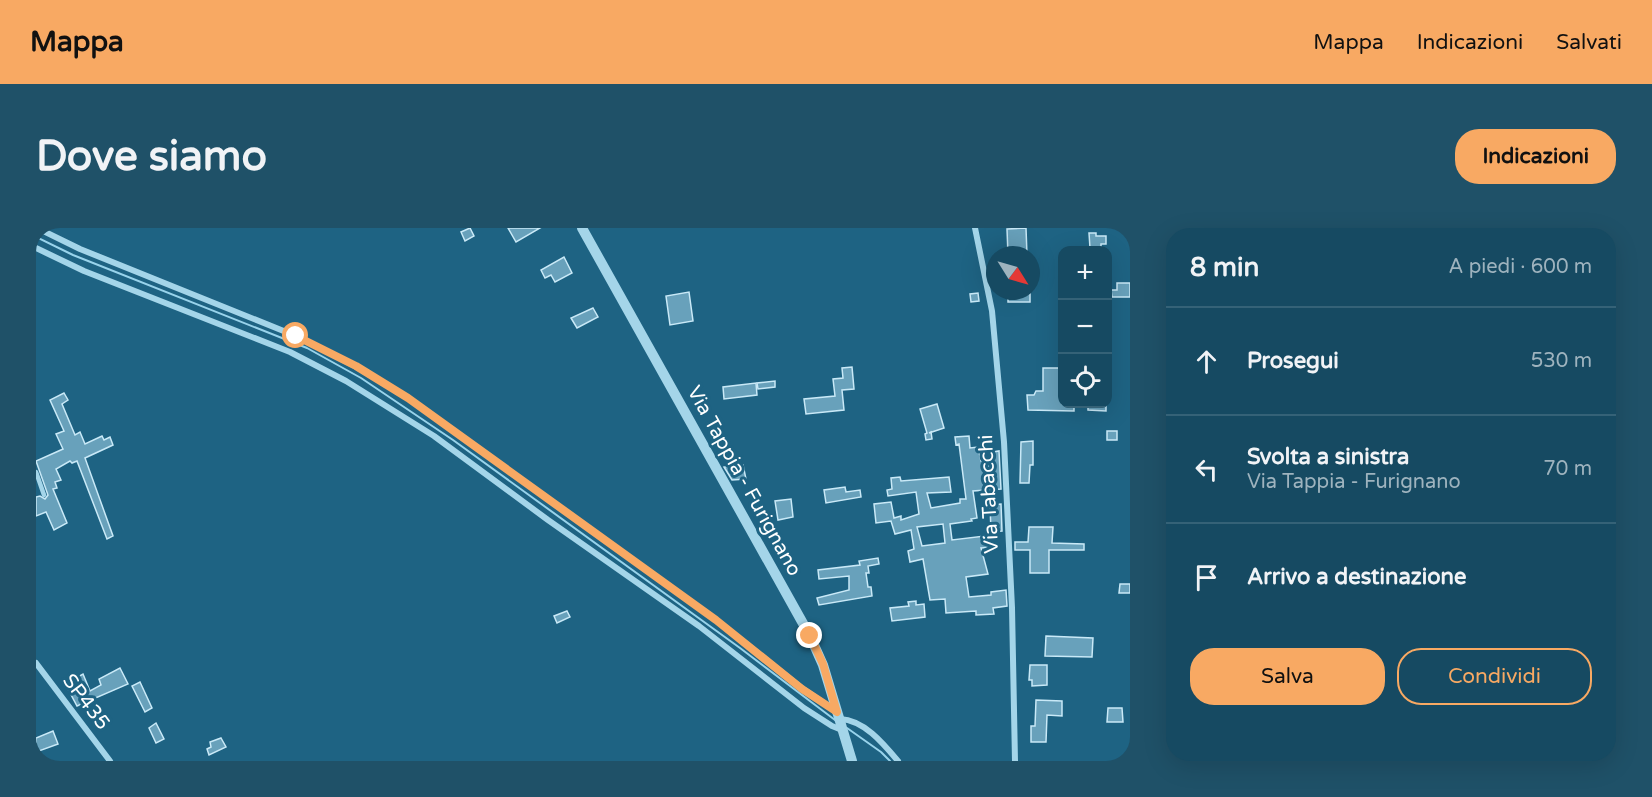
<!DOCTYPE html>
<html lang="it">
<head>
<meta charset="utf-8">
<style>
	body { margin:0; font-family:"Varela Round",sans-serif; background:#1f5168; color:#f1f3f6 }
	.controls { position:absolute; right:18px; top:18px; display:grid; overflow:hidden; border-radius:12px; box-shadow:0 6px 24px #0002 }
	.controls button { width:54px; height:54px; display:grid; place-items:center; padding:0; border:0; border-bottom:2px solid #356277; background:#164a62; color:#f1f3f6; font:30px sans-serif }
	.compass { position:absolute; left:950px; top:18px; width:54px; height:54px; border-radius:50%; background:#164a62; box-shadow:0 6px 24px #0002; rotate:127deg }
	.stop { position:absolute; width:18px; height:18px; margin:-14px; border:4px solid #f8a963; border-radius:50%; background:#fff }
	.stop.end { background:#f8a963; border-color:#fff; box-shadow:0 2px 6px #0008 }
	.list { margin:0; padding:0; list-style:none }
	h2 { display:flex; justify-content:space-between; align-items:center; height:78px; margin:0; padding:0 24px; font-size:26px }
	h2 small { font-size:20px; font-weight:400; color:#9eb3be }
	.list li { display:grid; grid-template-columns:39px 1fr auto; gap:18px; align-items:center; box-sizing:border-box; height:108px; padding:0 24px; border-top:2px solid #356277 }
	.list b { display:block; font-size:22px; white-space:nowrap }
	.list p { margin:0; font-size:20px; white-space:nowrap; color:#9eb3be }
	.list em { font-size:20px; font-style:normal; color:#9eb3be }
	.actions { display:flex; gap:12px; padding:18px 24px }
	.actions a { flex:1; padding:14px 0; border:2px solid #f8a963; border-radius:24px; text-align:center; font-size:21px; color:#f8a963 }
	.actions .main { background:#f8a963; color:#111 }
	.icon { flex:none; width:33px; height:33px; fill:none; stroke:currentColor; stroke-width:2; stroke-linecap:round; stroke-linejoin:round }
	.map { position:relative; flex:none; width:1094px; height:533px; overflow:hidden; border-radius:24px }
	header { display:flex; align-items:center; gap:36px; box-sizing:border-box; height:84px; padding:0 30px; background:#f8a963; color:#111 }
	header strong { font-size:28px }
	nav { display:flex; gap:33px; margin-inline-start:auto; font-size:21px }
	.intro { display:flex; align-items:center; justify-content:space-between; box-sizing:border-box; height:144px; padding:0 36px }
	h1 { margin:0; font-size:42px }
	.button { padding:15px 27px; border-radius:24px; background:#f8a963; color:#111; font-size:21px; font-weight:700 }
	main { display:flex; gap:36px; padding:0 36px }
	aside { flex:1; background:#164a62; border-radius:24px; box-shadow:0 6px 24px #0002 }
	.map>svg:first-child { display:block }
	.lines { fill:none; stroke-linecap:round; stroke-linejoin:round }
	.stream { stroke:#98d3eb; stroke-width:2 }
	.building { fill:#68a1bb; stroke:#c9e9f7; stroke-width:1.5; fill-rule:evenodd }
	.service { stroke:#a4d5e9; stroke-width:4.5 }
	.minor { stroke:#a4d5e9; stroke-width:6 }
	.tertiary { stroke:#a4d5e9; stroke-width:10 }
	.route { stroke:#f8a963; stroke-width:8 }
	.labels { text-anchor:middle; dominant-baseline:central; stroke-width:6; stroke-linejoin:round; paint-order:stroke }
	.street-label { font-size:20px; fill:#fff; stroke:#1e6383 }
</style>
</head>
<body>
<header>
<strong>Mappa</strong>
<nav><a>Mappa</a><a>Indicazioni</a><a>Salvati</a></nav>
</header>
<div class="intro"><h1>Dove siamo</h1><a class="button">Indicazioni</a></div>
<main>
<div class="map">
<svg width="1094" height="533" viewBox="0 0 1094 533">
	<rect width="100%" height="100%" fill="#1e6383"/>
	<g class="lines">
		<g class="stream">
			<path d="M0 9 37 27 271 120 325 150 417 212 704 420 799 492"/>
			<path d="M811 500 845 524 854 533"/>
		</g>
	</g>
	<g class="building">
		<path d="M434 0 438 8 429 13 425 4Z"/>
		<path d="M472 0H504L480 14Z"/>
		<path d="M990 0 991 27H972L971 1Z"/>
		<path d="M1053 5H1060V8H1070V16H1065V20H1054Z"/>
		<path d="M528 29 536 45 519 54 515 47 509 50 505 42Z"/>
		<path d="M1081 55H1094V69H1076L1075 62H1081Z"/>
		<path d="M653 64 657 93 634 97 630 68Z"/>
		<rect x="972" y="64" width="22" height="10"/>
		<path d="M942 65 943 73 935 74 934 66Z"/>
		<path d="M557 80 562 89 541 100 535 90Z"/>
		<path d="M816 139 818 161 806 162 808 182 770 186 768 171 799 168 797 151 807 150 806 140Z"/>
		<path d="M1007 140H1026V176H1038V183L992 182 991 167H998L1000 163H1007Z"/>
		<path d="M739 153V159L722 161 721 155Z"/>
		<path d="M720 155 721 167 688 171 687 159Z"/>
		<path d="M28 165 32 172 26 176 39 207 44 204 49 216 66 208 68 212 74 209 77 217 49 230 77 308 71 311 41 233 36 235 34 233 20 241 25 252 19 254 21 260 17 261 31 295 18 302 10 284 0 288V269L4 268 9 271 12 267 0 233 27 221 20 206 28 203 14 172Z"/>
		<path d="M901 176 908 200 893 205 895 204 896 211 890 212 889 206 891 205 884 181Z"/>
		<path d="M1052 176H1070V183L1052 182Z"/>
		<rect x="1071" y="203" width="10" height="9"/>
		<path d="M933 208 934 220 942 219 945 233 957 232V224L963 223 965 261 937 263 941 290 935 291 936 293 914 296 916 312 957 307 959 319 945 320 952 346 930 349 933 369 955 367V364L970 362 971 378 957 380 958 386 940 387V383L910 385 909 371 894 372 887 331 874 334 872 323 878 321 875 302 859 306 855 293 840 295 838 276 855 274 858 290 865 288V292L883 286 880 264 852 268 851 262 856 261 855 250 864 249 865 253 913 249 915 264 891 265 895 280 924 275V271H930L923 216 920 217 919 209ZM907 296 909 315 886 318 881 299Z"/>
		<path d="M997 213V237H994L993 255H984L985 214Z"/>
		<path d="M707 237 710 251 696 252 688 239Z"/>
		<path d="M809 259 810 264 824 262 825 269 790 275 788 262Z"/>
		<path d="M755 271 757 289 742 292 739 273Z"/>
		<path d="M965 276 966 303 955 304 954 277Z"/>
		<path d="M993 299H1017L1016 315 1048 316V322H1013V345H994V322H979V314H992Z"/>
		<path d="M842 330 843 336 832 338 833 345H830L832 359H835L836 368 783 377 781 370 813 362V348L783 351 782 342 824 337 823 333Z"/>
		<path d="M1084 356H1094V365H1083Z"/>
		<path d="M880 373V377L888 376 889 389 856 393 854 380 873 378 872 374Z"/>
		<path d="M531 383 534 389 521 395 518 388Z"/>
		<path d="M1010 408 1057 410 1056 429 1009 428Z"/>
		<path d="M994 437H1011V457L996 458V452H993Z"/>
		<path d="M84 440 92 456 41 478 32 461 35 459 33 454 47 446 54 463 65 457 63 451Z"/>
		<path d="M104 454 116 480 109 484 96 458Z"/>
		<path d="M1000 472 1026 473V488L1011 487 1010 514H995V498H999Z"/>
		<path d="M1072 480H1086L1087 494H1071Z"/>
		<path d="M120 495 128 511 120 515 113 500Z"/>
		<path d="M17 503 22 516 0 524V510Z"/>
		<path d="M185 510 190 519 173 527 171 521 175 519 174 514Z"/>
	</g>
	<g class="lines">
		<path class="service" d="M0 244 8 267"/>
		<g class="minor">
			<path d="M1 0 44 21 260 108 319 138 372 170 680 392 767 461 801 484"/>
			<path d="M939 0 956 83 968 214 976 380 979 533"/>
			<path d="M0 20 48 43 254 124 310 153 398 208 512 292 663 398 768 480 796 498 806 502"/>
			<path d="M0 435 74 533"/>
			<path d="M804 491C828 492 847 515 862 533"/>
		</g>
		<path class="tertiary" d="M546 0 774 408 787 437 816 533"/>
	</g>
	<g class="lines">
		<path class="route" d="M260 108 320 138 372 170 680 392 766 461 801 484 787 436 774 408"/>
	</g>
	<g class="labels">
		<g class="street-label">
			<text transform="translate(708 253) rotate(61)">Via Tappia - Furignano</text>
			<text transform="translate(953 266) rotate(-93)">Via Tabacchi</text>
			<text transform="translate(50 474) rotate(53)">SP435</text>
		</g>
	</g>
</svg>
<div class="controls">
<button>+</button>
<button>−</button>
<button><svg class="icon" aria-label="locate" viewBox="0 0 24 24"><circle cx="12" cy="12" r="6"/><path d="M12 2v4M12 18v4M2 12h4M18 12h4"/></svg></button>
</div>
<svg class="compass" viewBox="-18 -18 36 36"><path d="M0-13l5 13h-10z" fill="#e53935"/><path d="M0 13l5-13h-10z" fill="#9eb3be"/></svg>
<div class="stop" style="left:260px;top:108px"></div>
<div class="stop end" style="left:774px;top:408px"></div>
</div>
<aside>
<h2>8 min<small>A piedi · 600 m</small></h2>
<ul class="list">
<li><svg class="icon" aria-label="ahead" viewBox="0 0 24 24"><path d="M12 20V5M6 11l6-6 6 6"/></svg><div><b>Prosegui</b></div><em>530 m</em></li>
<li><svg class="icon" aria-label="left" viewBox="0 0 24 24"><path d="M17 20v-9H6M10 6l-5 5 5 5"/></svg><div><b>Svolta a sinistra</b><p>Via Tappia - Furignano</p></div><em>70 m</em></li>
<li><svg class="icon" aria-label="arrive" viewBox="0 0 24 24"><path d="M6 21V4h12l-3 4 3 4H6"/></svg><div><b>Arrivo a destinazione</b></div></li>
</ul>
<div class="actions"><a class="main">Salva</a><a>Condividi</a></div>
</aside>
</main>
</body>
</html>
